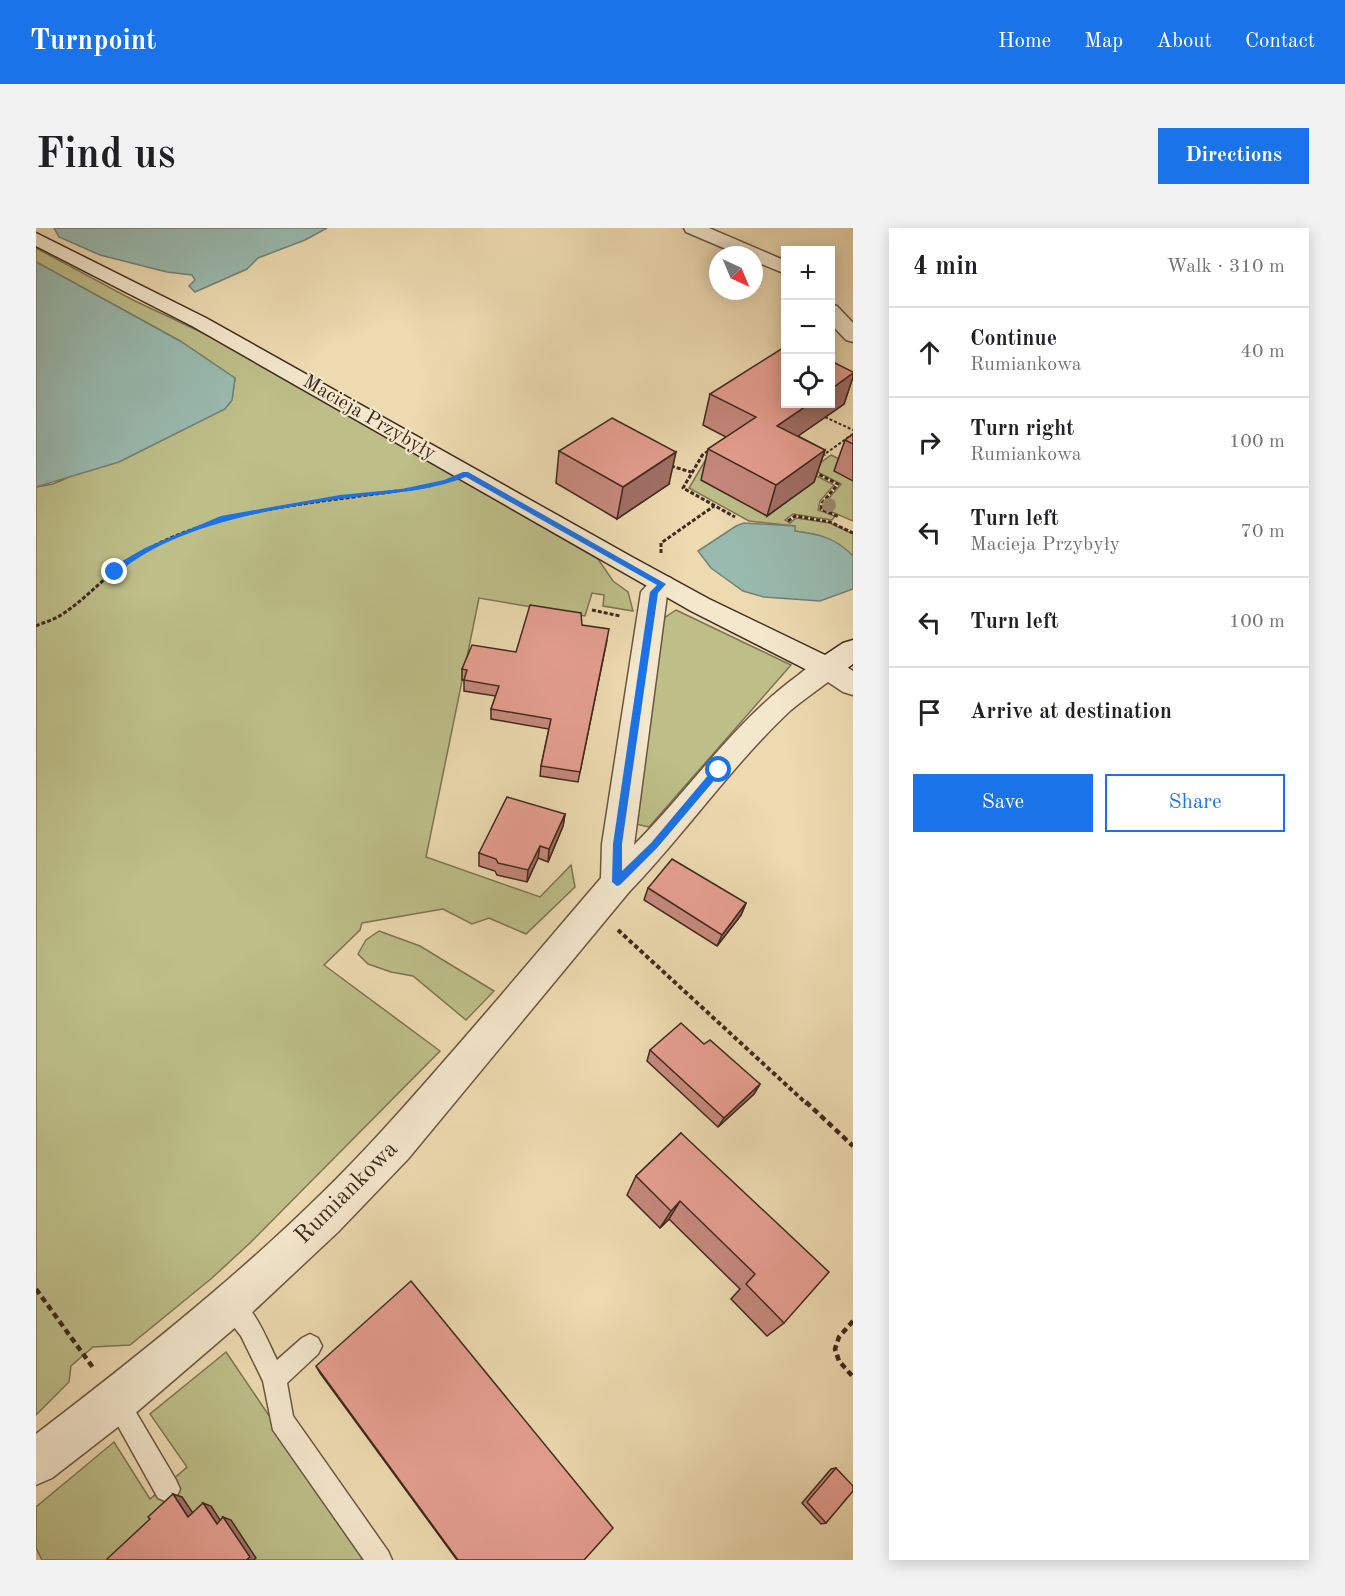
<!DOCTYPE html>
<html lang="en">
<head>
<meta charset="utf-8">
<style>
	body { margin:0; font-family:"Old Standard TT",serif; background:#f2f2f2; color:#202124 }
	.controls { position:absolute; right:18px; top:18px; display:grid; overflow:hidden; border-radius:0px; box-shadow:0 3px 15px #0003 }
	.controls button { width:54px; height:54px; display:grid; place-items:center; padding:0; border:0; border-bottom:2px solid #e0e0e0; background:#fff; color:#202124; font:30px sans-serif }
	.compass { position:absolute; left:673px; top:18px; width:54px; height:54px; border-radius:50%; background:#fff; box-shadow:0 3px 15px #0003; rotate:136deg }
	.stop { position:absolute; width:18px; height:18px; margin:-14px; border:4px solid #1a73e8; border-radius:50%; background:#fff }
	.stop.end { background:#1a73e8; border-color:#fff; box-shadow:0 2px 6px #0008 }
	.list { margin:0; padding:0; list-style:none }
	h2 { display:flex; justify-content:space-between; align-items:center; height:78px; margin:0; padding:0 24px; font-size:26px }
	h2 small { font-size:20px; font-weight:400; color:#757577 }
	.list li { display:grid; grid-template-columns:39px 1fr auto; gap:18px; align-items:center; box-sizing:border-box; height:90px; padding:0 24px; border-top:2px solid #e0e0e0 }
	.list b { display:block; font-size:22px; white-space:nowrap }
	.list p { margin:0; font-size:20px; white-space:nowrap; color:#757577 }
	.list em { font-size:20px; font-style:normal; color:#757577 }
	.actions { display:flex; gap:12px; padding:18px 24px }
	.actions a { flex:1; padding:14px 0; border:2px solid #1a73e8; border-radius:0px; text-align:center; font-size:21px; color:#1a73e8 }
	.actions .main { background:#1a73e8; color:#fff }
	.icon { flex:none; width:33px; height:33px; fill:none; stroke:currentColor; stroke-width:2; stroke-linecap:round; stroke-linejoin:round }
	.map { position:relative; flex:none; width:817px; height:1332px; overflow:hidden; border-radius:0px }
	header { display:flex; align-items:center; gap:36px; box-sizing:border-box; height:84px; padding:0 30px; background:#1a73e8; color:#fff }
	header strong { font-size:28px }
	nav { display:flex; gap:33px; margin-inline-start:auto; font-size:21px }
	.intro { display:flex; align-items:center; justify-content:space-between; box-sizing:border-box; height:144px; padding:0 36px }
	h1 { margin:0; font-size:42px }
	.button { padding:15px 27px; border-radius:0px; background:#1a73e8; color:#fff; font-size:21px; font-weight:700 }
	main { display:flex; gap:36px; padding:0 36px }
	aside { flex:1; background:#fff; border-radius:0px; box-shadow:0 3px 15px #0003 }
	.map>svg:first-child { display:block }
	.green { fill:#bdbe88; stroke:#7e7453; stroke-width:1.5 }
	.water { fill:#99baaf; stroke:#758075; stroke-width:1.5 }
	.lines { fill:none; stroke-linecap:round; stroke-linejoin:round }
	.lane-casing { stroke:#6b5542; stroke-width:3 }
	.street-casing { stroke:#6b5542; stroke-width:3 }
	.secondary-casing { stroke:#40291e; stroke-width:3 }
	.path-far3 { stroke:#40291e; stroke-width:2; stroke-dasharray:3 2; stroke-linecap:butt }
	.path-far2 { stroke:#40291e; stroke-width:3; stroke-dasharray:4 2; stroke-linecap:butt }
	.path-far1 { stroke:#40291e; stroke-width:4; stroke-dasharray:4.5 3; stroke-linecap:butt }
	.path { stroke:#40291e; stroke-width:4.5; stroke-dasharray:6 4; stroke-linecap:butt }
	.lane { fill:#f3e7cc; fill-rule:evenodd }
	.street { fill:#f3e7cc; fill-rule:evenodd }
	.secondary { fill:#f3e7cc; fill-rule:evenodd }
	.tree { fill:#9c896b }
	.wall { fill:#c6897d; stroke:#40291e; stroke-width:1.5 }
	.shaded-wall { fill:#a16f66; stroke:#40291e; stroke-width:1.5 }
	.building { fill:#e69f91; stroke:#40291e; stroke-width:1.5 }
	.route { fill:#1a73e8 }
	.labels { text-anchor:middle; dominant-baseline:central; stroke-width:4.5; stroke-linejoin:round; paint-order:stroke }
	.far-street-label { font-size:20px; fill:#40291e; stroke:#f3e7cc }
	.street-label { font-size:24px; fill:#40291e; stroke:#f3e7cc }
</style>
</head>
<body>
<header>
<strong>Turnpoint</strong>
<nav><a>Home</a><a>Map</a><a>About</a><a>Contact</a></nav>
</header>
<div class="intro"><h1>Find us</h1><a class="button">Directions</a></div>
<main>
<div class="map">
<svg width="817" height="1332" viewBox="0 0 817 1332">
	<rect width="100%" height="100%" fill="#eddab0"/>
	<filter id="stains"><feTurbulence type="fractalNoise" baseFrequency=".00333" numOctaves="4"/><feColorMatrix values="0 0 0 0 .2 0 0 0 0 .09 0 0 0 0 .02 0 0 0 .5 -.17"/></filter>
	<radialGradient id="worn" r=".72"><stop offset=".6" stop-color="#630" stop-opacity="0"/><stop offset="1" stop-color="#630" stop-opacity=".3"/></radialGradient>
	<g class="green">
		<path d="M0 20 97 72 184 113 562 331 577 353 592 364 597 383 567 378 568 367 556 365 549 388 443 370 390 629 504 669 535 637 539 659 490 706 453 690 436 696 407 681 326 695 324 702 288 737 404 823 215 1014 176 1050 94 1117 57 1119 35 1138 33 1154 0 1187V259L17 256 189 181 196 172 199 150 144 113 0 34Z"/>
		<path d="M795 227 810 234 817 253V293L789 281V275L805 256 776 241Z"/>
		<path d="M670 231 762 238 798 257 784 273 782 282 799 288 796 292 757 286 749 292 754 295 760 290 794 295 817 306V328C799 310 782 306 758 303L759 298 713 293 653 260Z"/>
		<path d="M640 382 755 437 613 599 599 596 628 390Z"/>
		<path d="M343 703 384 718 458 763 430 792 377 748 355 744 332 736 322 726 330 712Z"/>
		<path d="M190 1124 328 1328 324 1332H6L0 1320V1279L78 1214 114 1271 151 1239 114 1186Z"/>
	</g>
	<g class="water">
		<path d="M18 0H291L269 12 222 30 211 41 159 64 153 58 159 52 156 47 131 44 64 27 23 9Z"/>
		<path d="M0 34 144 113 199 150 196 172 189 181 83 234 0 259Z"/>
		<path d="M708 295 759 298V303C783 306 800 310 817 328V361L784 373 728 369 707 363 675 340 662 323 700 298Z"/>
	</g>
	<g class="lines">
		<g class="lane-casing">
			<g id="lane">
				<path d="M194 1065C218 1075 230 1110 241 1132L266 1110 274 1106 282 1110 286 1118 282 1126 251 1155 257 1188 352 1323 356 1332H328L237 1202 227 1153 205 1108 186 1084 183 1076 186 1068Z"/>
				<path d="M80 1160 88 1164 140 1252 144 1261 140 1270 131 1274 122 1270 72 1180 68 1172 72 1164Z"/>
			</g>
		</g>
		<g class="street-casing">
			<g id="street">
				<path d="M648 0H673L750 33V46L718 33V27H704L650 4Z"/>
				<path d="M794 76 801 78 817 95V114L810 112 794 95Z"/>
				<path d="M626 347 635 350 639 356 631 367 598 617C654 561 697 495 761 448 769 442 778 433 788 431 799 429 809 438 817 443V467L807 464 792 454C780 463 767 472 755 482 696 537 649 606 593 664L372 931 302 1004 209 1091 96 1188 16 1250 0 1257V1206C119 1115 244 1015 345 904 420 822 492 735 565 650L566 616 605 364 617 350Z"/>
			</g>
		</g>
		<g class="secondary-casing">
			<path id="secondary" d="M0 5 170 90 596 329 673 371 789 427 807 415 817 412V436C805 445 797 452 781 447L655 383 156 98 0 18Z"/>
		</g>
		<g class="path-far3">
			<path d="M789 189 817 202"/>
			<path d="M665 228 675 220"/>
			<path d="M786 228 817 206"/>
		</g>
		<g class="path-far2">
			<path d="M667 226 647 260 699 289"/>
			<path d="M783 230 789 226"/>
			<path d="M635 238 655 244"/>
			<path d="M778 244 802 256 786 275 785 281 803 289"/>
			<path d="M752 293 759 288 794 294 817 305"/>
			<path d="M625 325V315L678 278"/>
			<path d="M556 382 584 388"/>
			<path d="M0 398C8 394 18 392 25 387 52 370 73 343 101 327 189 275 300 275 398 257"/>
		</g>
		<path class="path-far1" d="M582 702 771 876"/>
		<g class="path">
			<path d="M770 874 817 918"/>
			<path d="M0 1061 58 1141"/>
			<path d="M817 1093 803 1109 799 1121 803 1133 817 1149"/>
		</g>
		<use href="#lane" class="lane"/>
		<use href="#street" class="street"/>
		<use href="#secondary" class="secondary"/>
	</g>
	<circle class="tree" cx="793" cy="277" r="7"/>
	<g class="wall">
		<path d="M817 144V149L808 176 762 208 789 222 778 254 731 288 665 252 672 221 690 209 667 197 674 166Z"/>
		<path d="M817 206V253L798 243 809 212Z"/>
		<path d="M523 223 633 256 581 291 520 255Z"/>
		<path d="M546 397 571 412 542 554 504 548 505 538 513 501 455 491V481L460 468 428 463V452H426V441L480 424Z"/>
		<path d="M529 586 527 598 512 634 502 630 491 654 461 647 459 643 443 638V625Z"/>
		<path d="M612 660 710 675 705 687 681 718 608 672Z"/>
		<path d="M668 816 724 856 718 866 682 899 611 833 614 822Z"/>
		<path d="M645 905 748 1095 731 1108 695 1071 704 1061 633 991 624 1000 591 967 600 948Z"/>
		<path d="M280 1138 548 1332H421L284 1145Z"/>
		<path d="M800 1240 790 1295 785 1296 766 1275 795 1241Z"/>
	</g>
	<g class="shaded-wall">
		<path d="M817 145V149L808 176 732 229 741 198 773 176H795V161Z"/>
		<path d="M789 222 778 254 731 288 740 257Z"/>
		<path d="M640 224 633 256 581 291 587 259Z"/>
		<path d="M529 586 527 598 512 634 513 621Z"/>
		<path d="M504 618 502 630 491 654 492 642Z"/>
		<path d="M710 675 705 687 681 718 686 707Z"/>
		<path d="M724 856 718 866 682 899 688 890Z"/>
		<path d="M644 973 633 991 624 1000 635 983Z"/>
		<path d="M137 1266 146 1269 161 1291 152 1289Z"/>
		<path d="M167 1275 175 1278 188 1298 181 1296Z"/>
		<path d="M187 1289 195 1292 220 1330 218 1332H210Z"/>
	</g>
	<g class="building">
		<path d="M750 118V176H773L741 198 789 222 740 257 672 221 720 189 674 166Z"/>
		<path d="M795 133 817 144V145L795 161Z"/>
		<path d="M576 190 640 224 587 259 523 223Z"/>
		<path d="M817 206V216L809 212Z"/>
		<path d="M494 377 545 385 546 397 573 401 544 544 505 538 515 491 455 481 463 458 428 452 431 442 426 441 436 417 480 424Z"/>
		<path d="M471 569 529 586 513 621 504 618 492 642 462 635 460 631 443 625Z"/>
		<path d="M636 631 710 675 686 707 612 660Z"/>
		<path d="M645 795 668 816 674 812 724 856 688 890 614 822Z"/>
		<path d="M645 905 793 1044 748 1095 710 1056 719 1046 644 973 635 983 600 948Z"/>
		<path d="M375 1053 577 1300 548 1332H422L280 1138Z"/>
		<path d="M800 1240 817 1258V1263L790 1295 771 1274Z"/>
		<path d="M137 1266 152 1289 167 1275 181 1296 187 1289 214 1329 210 1332H71V1331L114 1291 112 1289Z"/>
	</g>
	<path class="route" d="M427 244H432L630 356 622 365 586 616V643L615 615 679 539 683 538 687 542 621 620 584 657 581 658 576 654 577 616 614 364 621 357 430 249C389 265 347 265 304 271 234 281 135 298 81 346L75 344 88 332 109 320 185 288 304 267 366 261 408 252Z"/>
	<g class="labels">
		<g class="far-street-label">
			<text transform="translate(333 190) rotate(30)">Macieja Przybyły</text>
		</g>
		<g class="street-label">
			<text transform="translate(311 965) rotate(-45)">Rumiankowa</text>
		</g>
	</g>
	<rect width="100%" height="100%" filter="url(#stains)"/>
	<rect width="100%" height="100%" fill="url(#worn)"/>
</svg>
<div class="controls">
<button>+</button>
<button>−</button>
<button><svg class="icon" aria-label="locate" viewBox="0 0 24 24"><circle cx="12" cy="12" r="6"/><path d="M12 2v4M12 18v4M2 12h4M18 12h4"/></svg></button>
</div>
<svg class="compass" viewBox="-18 -18 36 36"><path d="M0-13l5 13h-10z" fill="#e53935"/><path d="M0 13l5-13h-10z" fill="#757577"/></svg>
<div class="stop" style="left:683px;top:542px"></div>
<div class="stop end" style="left:79px;top:344px"></div>
</div>
<aside>
<h2>4 min<small>Walk · 310 m</small></h2>
<ul class="list">
<li><svg class="icon" aria-label="ahead" viewBox="0 0 24 24"><path d="M12 20V5M6 11l6-6 6 6"/></svg><div><b>Continue</b><p>Rumiankowa</p></div><em>40 m</em></li>
<li><svg class="icon" aria-label="right" viewBox="0 0 24 24"><path d="M7 20v-9h11M14 6l5 5-5 5"/></svg><div><b>Turn right</b><p>Rumiankowa</p></div><em>100 m</em></li>
<li><svg class="icon" aria-label="left" viewBox="0 0 24 24"><path d="M17 20v-9H6M10 6l-5 5 5 5"/></svg><div><b>Turn left</b><p>Macieja Przybyły</p></div><em>70 m</em></li>
<li><svg class="icon" aria-label="left" viewBox="0 0 24 24"><path d="M17 20v-9H6M10 6l-5 5 5 5"/></svg><div><b>Turn left</b></div><em>100 m</em></li>
<li><svg class="icon" aria-label="arrive" viewBox="0 0 24 24"><path d="M6 21V4h12l-3 4 3 4H6"/></svg><div><b>Arrive at destination</b></div></li>
</ul>
<div class="actions"><a class="main">Save</a><a>Share</a></div>
</aside>
</main>
</body>
</html>
